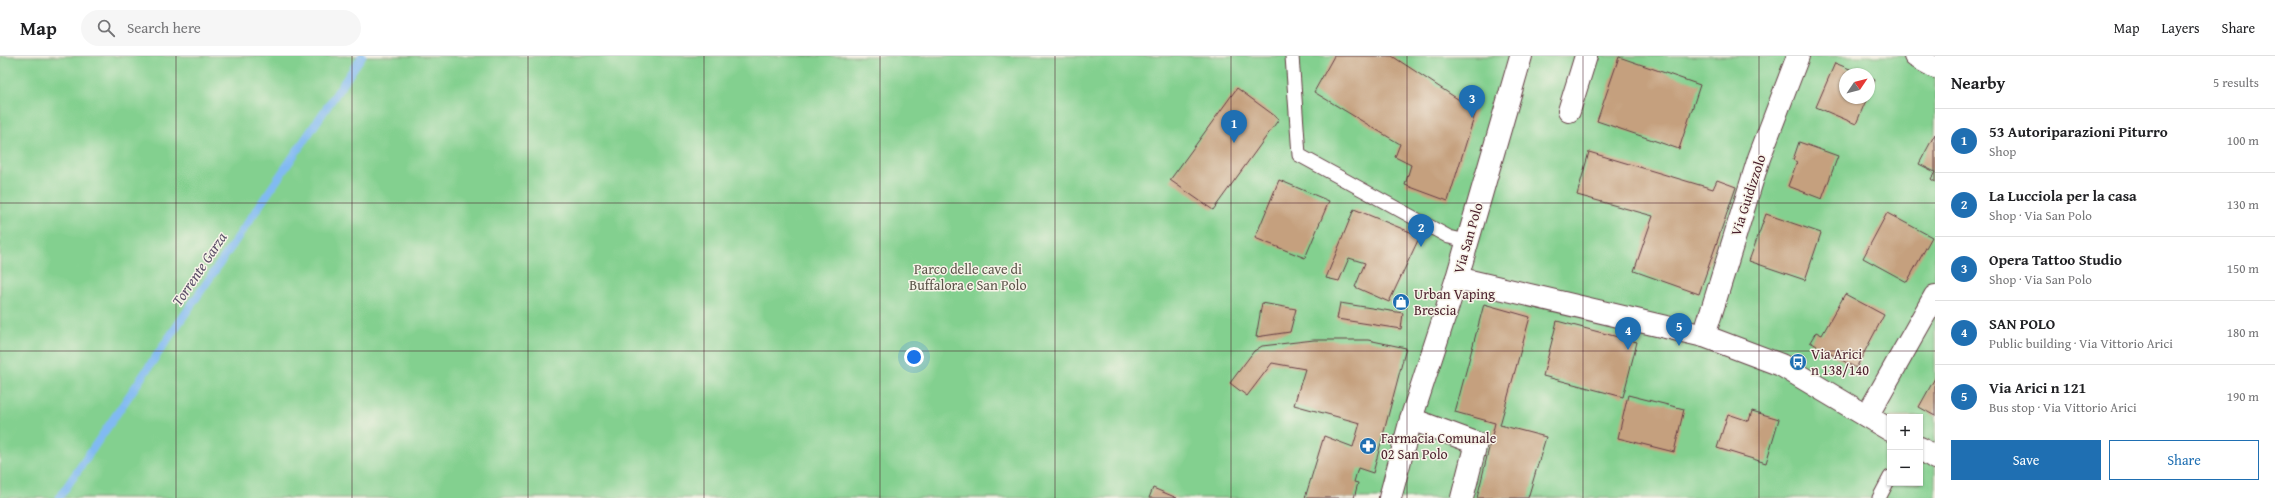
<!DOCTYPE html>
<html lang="en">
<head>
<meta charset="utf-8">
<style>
	body { margin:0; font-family:"Gentium Book Plus",serif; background:#f6f6f6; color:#202124 }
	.controls { position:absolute; right:12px; bottom:12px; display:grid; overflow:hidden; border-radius:0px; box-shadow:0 1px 3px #0004 }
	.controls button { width:36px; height:36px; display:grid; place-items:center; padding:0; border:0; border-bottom:1px solid #e0e0e0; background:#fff; color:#202124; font:20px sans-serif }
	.compass { position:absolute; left:1839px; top:12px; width:36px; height:36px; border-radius:50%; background:#fff; box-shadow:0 1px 3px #0004; rotate:55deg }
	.you { position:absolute; left:914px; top:301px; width:14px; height:14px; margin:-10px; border:3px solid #fff; border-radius:50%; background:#1a73e8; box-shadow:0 0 0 6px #1a73e833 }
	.badge { display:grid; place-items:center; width:26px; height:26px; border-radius:50%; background:#1f6fb2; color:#fff; font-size:13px; font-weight:700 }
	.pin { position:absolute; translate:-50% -33px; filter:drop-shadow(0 1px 2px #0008) }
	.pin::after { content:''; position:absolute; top:21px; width:14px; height:12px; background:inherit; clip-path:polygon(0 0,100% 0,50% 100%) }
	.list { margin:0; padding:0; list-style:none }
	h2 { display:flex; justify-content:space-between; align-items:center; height:52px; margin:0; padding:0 16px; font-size:17px }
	h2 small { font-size:13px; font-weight:400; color:#757577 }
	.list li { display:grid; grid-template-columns:26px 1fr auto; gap:12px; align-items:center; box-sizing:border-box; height:64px; padding:0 16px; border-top:1px solid #e0e0e0 }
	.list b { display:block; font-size:15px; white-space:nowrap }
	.list p { margin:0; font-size:13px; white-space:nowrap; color:#757577 }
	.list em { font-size:13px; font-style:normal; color:#757577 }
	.actions { display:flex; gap:8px; padding:12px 16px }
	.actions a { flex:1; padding:9px 0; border:1px solid #1f6fb2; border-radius:0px; text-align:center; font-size:14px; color:#1f6fb2 }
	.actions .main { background:#1f6fb2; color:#fff }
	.icon { flex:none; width:22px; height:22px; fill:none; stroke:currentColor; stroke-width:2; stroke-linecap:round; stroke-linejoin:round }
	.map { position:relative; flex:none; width:1935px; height:442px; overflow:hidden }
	header { display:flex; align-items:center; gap:24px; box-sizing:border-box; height:56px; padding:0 20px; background:#fff; border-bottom:1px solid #e0e0e0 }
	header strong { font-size:19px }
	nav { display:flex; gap:22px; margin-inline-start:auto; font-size:14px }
	.search { width:280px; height:36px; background:#f6f6f6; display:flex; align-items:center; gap:10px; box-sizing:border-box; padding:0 14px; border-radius:22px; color:#757577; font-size:15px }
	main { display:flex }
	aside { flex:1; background:#fff }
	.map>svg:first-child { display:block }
	.green { fill:#83d08f; stroke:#66785d; fill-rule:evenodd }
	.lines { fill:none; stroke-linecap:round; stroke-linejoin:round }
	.stream { stroke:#81baf2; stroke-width:8 }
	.building { fill:#c5a07e }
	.lane-casing { stroke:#643d44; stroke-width:15 }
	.street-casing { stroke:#643d44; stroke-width:24 }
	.secondary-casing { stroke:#643d44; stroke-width:24 }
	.lane { stroke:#fff; stroke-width:13 }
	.street { stroke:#fff; stroke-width:22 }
	.secondary { stroke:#fff; stroke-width:22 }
	.grid { fill:none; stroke:#4a1f2b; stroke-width:1; stroke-opacity:0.55 }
	.labels { text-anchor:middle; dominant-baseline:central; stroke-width:3; stroke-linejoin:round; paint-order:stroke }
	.street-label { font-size:14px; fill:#4a1f2b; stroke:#f7f3e8 }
	.park-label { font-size:14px; fill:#5b5449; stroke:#f7f3e8 }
	.poi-label { font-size:14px; fill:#4a1f2b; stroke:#f7f3e8; text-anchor:start }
	.water-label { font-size:15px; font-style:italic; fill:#5a4e67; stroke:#f7f3e8 }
</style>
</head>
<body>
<header>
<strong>Map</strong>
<div class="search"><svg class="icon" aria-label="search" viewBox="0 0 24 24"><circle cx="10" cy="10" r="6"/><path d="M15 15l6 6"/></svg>Search here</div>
<nav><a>Map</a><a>Layers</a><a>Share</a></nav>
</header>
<main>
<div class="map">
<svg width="1935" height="442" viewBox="0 0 1935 442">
	<rect width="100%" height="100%" fill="#f7f3e8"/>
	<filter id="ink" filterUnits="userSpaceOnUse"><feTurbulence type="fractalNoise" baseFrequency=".025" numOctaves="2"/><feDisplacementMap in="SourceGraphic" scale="8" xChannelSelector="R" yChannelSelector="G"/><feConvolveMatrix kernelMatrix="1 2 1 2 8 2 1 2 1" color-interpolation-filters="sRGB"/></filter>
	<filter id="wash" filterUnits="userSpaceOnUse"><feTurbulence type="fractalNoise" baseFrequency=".012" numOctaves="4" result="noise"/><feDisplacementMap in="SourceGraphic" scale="16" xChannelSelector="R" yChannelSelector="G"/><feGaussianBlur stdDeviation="0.9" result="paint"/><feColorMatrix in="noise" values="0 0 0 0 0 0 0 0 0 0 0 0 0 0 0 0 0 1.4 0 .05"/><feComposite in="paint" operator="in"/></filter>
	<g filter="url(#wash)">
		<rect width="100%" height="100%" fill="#f6e6d2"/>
		<path class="green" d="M0 0H1935V442H0ZM1845 18H1869V42H1845ZM1890 361H1920V427H1890Z"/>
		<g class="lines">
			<path class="stream" d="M59 442 362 0"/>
		</g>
		<g id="blocks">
			<g class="building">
				<path d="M1334 0H1392L1476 55 1448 145 1405 129 1411 109 1395 101 1400 88 1314 36Z"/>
				<path d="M1619 1 1700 29 1679 93 1597 65Z"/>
				<path d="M1835 7 1862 18H1845V42H1867L1856 68 1816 51Z"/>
				<path d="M1869 21 1875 24 1869 38Z"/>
				<path d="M1237 32 1279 63 1213 154 1170 124Z"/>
				<path d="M1935 78V126L1931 123 1935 116 1919 108Z"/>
				<path d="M1799 86 1838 100 1822 143 1788 130 1797 106 1793 104Z"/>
				<path d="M1589 96 1713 133 1717 124 1736 131 1699 238 1634 215 1653 160 1577 139Z"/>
				<path d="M1279 124 1329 145 1305 202 1255 182Z"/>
				<path d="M1354 153 1420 180 1389 246 1355 231 1365 207 1349 202 1339 225 1326 222Z"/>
				<path d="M1887 157 1932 181 1907 226 1863 202Z"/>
				<path d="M1766 158 1821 177 1805 224 1749 205Z"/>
				<path d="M1845 238 1884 259 1856 312 1810 286 1816 276 1822 279Z"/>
				<path d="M1262 247 1296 253 1290 276 1256 281Z"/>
				<path d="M1340 247 1403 257 1401 273 1337 263Z"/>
				<path d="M1484 248 1530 261 1500 369 1546 381 1528 442H1477L1495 367 1455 356Z"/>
				<path d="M1557 265 1637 286 1623 341 1543 320Z"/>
				<path d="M1314 284H1368L1406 292 1373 417 1358 412 1354 426 1358 427 1354 442H1305L1324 380 1353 391 1360 367 1294 349 1305 313 1272 307 1247 340 1230 327 1254 295 1262 290Z"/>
				<path d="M1935 322V360L1919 351Z"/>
				<path d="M1628 339 1684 353 1674 396 1618 382Z"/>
				<path d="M1752 355 1779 363 1766 407 1717 392 1728 358 1749 365Z"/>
				<path d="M1153 432 1177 442H1149Z"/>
			</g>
		</g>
	</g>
	<g filter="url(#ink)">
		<use href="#blocks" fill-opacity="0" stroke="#643d44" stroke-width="1"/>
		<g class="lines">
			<g class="lane-casing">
				<g id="lane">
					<path d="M1292 0 1299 99 1449 181 1467 185"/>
					<path d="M1879 442 1890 421"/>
				</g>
			</g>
			<g class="street-casing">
				<g id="street">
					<path d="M1915 0 1935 11"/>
					<path d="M1569 55 1586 0"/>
					<path d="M1457 222 1704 280 1781 309 1890 374"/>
					<path d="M1704 280 1759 102 1798 0"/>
					<path d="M1867 360 1935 240"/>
					<path d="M1411 363 1476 387 1462 442"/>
					<path d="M1920 392 1935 402"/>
				</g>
			</g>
			<g class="secondary-casing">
				<path id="secondary" d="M1390 442 1411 363 1457 222 1521 0"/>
			</g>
			<use href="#lane" class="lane"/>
			<use href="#street" class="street"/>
			<use href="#secondary" class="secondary"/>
		</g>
	</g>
	<path class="grid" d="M176 0V442M352 0V442M528 0V442M704 0V442M880 0V442M1055 0V442M1231 0V442M1407 0V442M1583 0V442M1759 0V442M0 147H1935M0 295H1935"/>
	<defs>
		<g id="shop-disc" transform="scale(0.9)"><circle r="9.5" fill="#1f6fb2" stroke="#f7f3e8"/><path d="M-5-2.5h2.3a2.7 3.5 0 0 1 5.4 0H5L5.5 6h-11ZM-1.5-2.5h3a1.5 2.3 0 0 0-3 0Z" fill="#fff"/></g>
		<g id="bus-disc" transform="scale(0.9)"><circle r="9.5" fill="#1f6fb2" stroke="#f7f3e8"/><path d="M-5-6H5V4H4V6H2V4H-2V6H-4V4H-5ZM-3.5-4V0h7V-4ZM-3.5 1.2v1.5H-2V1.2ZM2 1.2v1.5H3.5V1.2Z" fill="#fff"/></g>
		<g id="pharmacy-disc" transform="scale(0.9)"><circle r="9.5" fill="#1f6fb2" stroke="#f7f3e8"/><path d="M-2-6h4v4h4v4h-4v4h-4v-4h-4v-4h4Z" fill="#fff"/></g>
	</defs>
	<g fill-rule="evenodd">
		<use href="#shop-disc" x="1401" y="246"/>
		<use href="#bus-disc" x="1798" y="306"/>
		<use href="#pharmacy-disc" x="1368" y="390"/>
	</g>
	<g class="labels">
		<g class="street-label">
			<text transform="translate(1748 139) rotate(-72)">Via Guidizzolo</text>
			<text transform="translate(1468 182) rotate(-74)">Via San Polo</text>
		</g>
		<g class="park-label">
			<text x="968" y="213">Parco delle cave di<tspan x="968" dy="16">Buffalora e San Polo</tspan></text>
		</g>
		<g class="poi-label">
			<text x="1414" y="238">Urban Vaping<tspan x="1414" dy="16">Brescia</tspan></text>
			<text x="1811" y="298">Via Arici<tspan x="1811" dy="16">n 138/140</tspan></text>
			<text x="1381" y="382">Farmacia Comunale<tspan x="1381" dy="16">02 San Polo</tspan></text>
		</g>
		<g class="water-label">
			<text transform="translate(199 213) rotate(-56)">Torrente Garza</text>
		</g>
	</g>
</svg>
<div class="controls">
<button>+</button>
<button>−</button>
</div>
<svg class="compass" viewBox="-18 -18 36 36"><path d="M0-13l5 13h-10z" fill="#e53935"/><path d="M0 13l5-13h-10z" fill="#757577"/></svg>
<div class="you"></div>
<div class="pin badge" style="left:1234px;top:87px">1</div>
<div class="pin badge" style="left:1421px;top:191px">2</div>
<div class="pin badge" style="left:1472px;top:62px">3</div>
<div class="pin badge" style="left:1628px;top:294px">4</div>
<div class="pin badge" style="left:1679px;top:290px">5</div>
</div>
<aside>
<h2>Nearby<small>5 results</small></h2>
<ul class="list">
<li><span class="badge">1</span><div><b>53 Autoriparazioni Piturro</b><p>Shop</p></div><em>100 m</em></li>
<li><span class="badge">2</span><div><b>La Lucciola per la casa</b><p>Shop · Via San Polo</p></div><em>130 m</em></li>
<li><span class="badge">3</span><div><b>Opera Tattoo Studio</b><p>Shop · Via San Polo</p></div><em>150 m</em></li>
<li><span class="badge">4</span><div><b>SAN POLO</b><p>Public building · Via Vittorio Arici</p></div><em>180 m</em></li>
<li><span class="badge">5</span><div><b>Via Arici n 121</b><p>Bus stop · Via Vittorio Arici</p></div><em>190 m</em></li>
</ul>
<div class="actions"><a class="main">Save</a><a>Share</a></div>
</aside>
</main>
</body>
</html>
